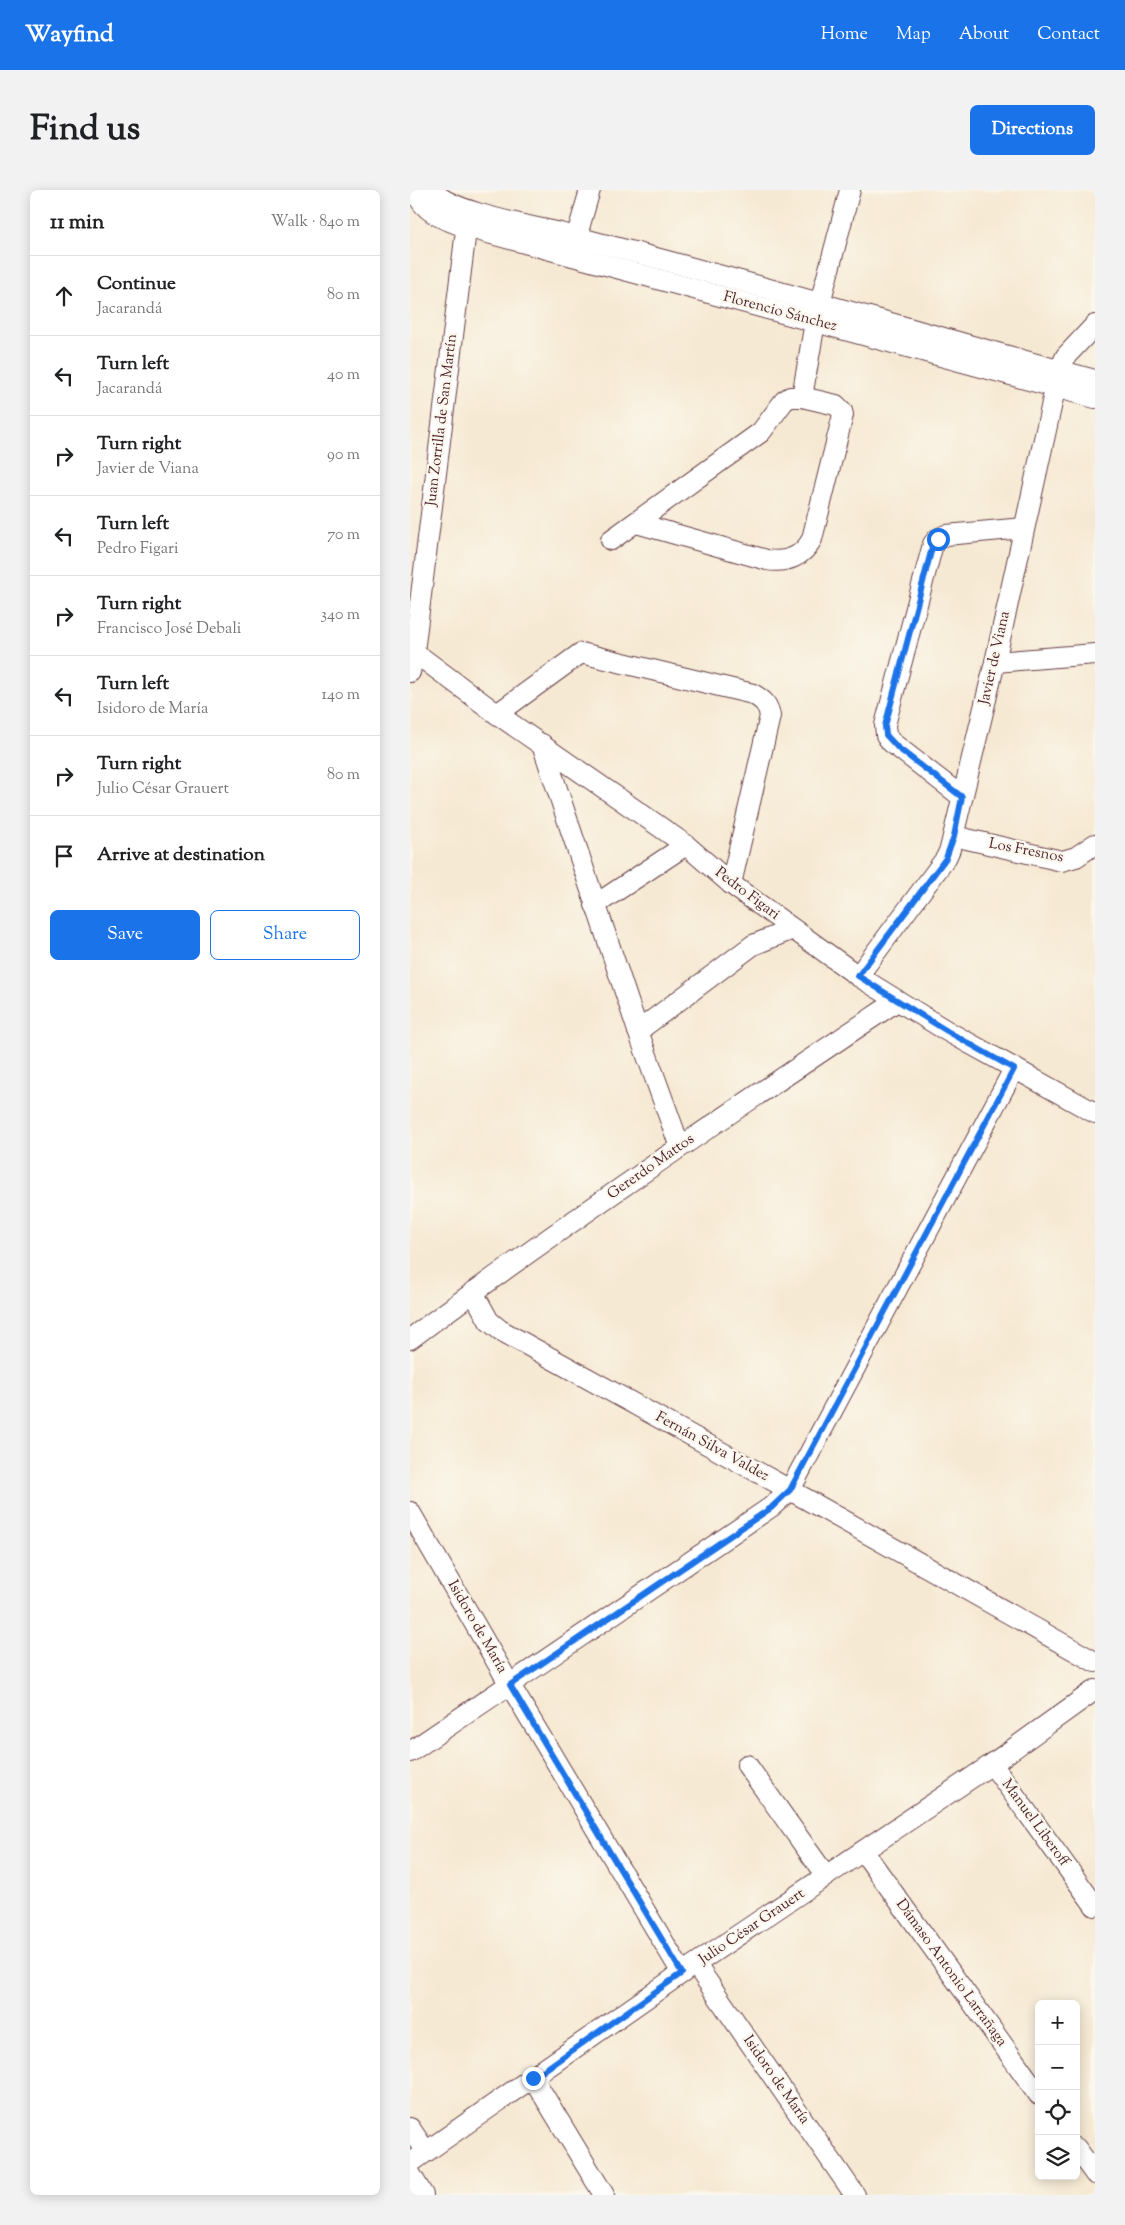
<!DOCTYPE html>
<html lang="en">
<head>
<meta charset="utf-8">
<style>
	body { margin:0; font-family:"Sorts Mill Goudy",serif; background:#f2f2f2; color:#202124 }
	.controls { position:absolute; right:15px; bottom:15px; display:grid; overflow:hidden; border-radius:8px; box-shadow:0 2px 12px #0003 }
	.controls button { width:45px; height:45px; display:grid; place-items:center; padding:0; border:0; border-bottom:1px solid #e0e0e0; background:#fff; color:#202124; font:25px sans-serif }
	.stop { position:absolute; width:15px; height:15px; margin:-11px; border:4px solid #1a73e8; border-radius:50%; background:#fff }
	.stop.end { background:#1a73e8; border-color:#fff; box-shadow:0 1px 5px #0008 }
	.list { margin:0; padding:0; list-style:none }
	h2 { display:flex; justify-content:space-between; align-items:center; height:65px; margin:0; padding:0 20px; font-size:21px }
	h2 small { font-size:16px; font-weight:400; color:#757577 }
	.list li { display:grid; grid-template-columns:32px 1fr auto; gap:15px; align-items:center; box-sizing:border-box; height:80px; padding:0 20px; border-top:1px solid #e0e0e0 }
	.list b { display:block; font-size:19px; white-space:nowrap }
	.list p { margin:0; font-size:16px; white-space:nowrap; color:#757577 }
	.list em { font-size:16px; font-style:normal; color:#757577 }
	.actions { display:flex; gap:10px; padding:15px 20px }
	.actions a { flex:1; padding:11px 0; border:1px solid #1a73e8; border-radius:8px; text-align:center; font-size:18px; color:#1a73e8 }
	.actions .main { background:#1a73e8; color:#fff }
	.icon { flex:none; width:28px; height:28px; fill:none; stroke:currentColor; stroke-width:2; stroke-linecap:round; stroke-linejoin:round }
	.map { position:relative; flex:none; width:685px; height:2005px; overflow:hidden; border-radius:8px }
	header { display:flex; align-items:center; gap:30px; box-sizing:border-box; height:70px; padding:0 25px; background:#1a73e8; color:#fff }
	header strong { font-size:24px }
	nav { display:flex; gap:28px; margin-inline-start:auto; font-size:18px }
	.intro { display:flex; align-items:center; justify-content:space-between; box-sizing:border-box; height:120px; padding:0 30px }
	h1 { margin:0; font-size:35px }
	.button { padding:12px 22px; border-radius:8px; background:#1a73e8; color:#fff; font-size:18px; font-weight:700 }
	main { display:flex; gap:30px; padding:0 30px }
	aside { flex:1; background:#fff; border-radius:8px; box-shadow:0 2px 12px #0003 }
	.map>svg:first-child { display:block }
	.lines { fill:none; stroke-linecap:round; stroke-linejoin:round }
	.minor-casing { stroke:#643d44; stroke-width:22 }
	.minor { stroke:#fff; stroke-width:20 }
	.route { stroke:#1a73e8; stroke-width:6 }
	.labels { text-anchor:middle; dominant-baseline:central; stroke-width:4.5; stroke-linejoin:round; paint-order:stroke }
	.street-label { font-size:15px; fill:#4a1f2b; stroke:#fbf7ec }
</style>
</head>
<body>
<header>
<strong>Wayfind</strong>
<nav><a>Home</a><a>Map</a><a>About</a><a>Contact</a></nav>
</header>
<div class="intro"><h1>Find us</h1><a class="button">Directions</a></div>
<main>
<aside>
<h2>11 min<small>Walk · 840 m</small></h2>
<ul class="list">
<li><svg class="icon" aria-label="ahead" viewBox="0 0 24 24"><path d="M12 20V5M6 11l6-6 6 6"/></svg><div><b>Continue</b><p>Jacarandá</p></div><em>80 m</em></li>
<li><svg class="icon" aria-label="left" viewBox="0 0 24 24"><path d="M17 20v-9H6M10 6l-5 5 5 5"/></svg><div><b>Turn left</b><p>Jacarandá</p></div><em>40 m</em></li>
<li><svg class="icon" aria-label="right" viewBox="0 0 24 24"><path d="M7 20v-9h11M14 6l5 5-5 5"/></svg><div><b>Turn right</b><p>Javier de Viana</p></div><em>90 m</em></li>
<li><svg class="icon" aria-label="left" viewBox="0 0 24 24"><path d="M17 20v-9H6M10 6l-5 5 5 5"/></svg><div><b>Turn left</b><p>Pedro Figari</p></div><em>70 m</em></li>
<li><svg class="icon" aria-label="right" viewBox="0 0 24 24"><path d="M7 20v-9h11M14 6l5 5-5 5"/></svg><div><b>Turn right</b><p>Francisco José Debali</p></div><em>340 m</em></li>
<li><svg class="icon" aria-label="left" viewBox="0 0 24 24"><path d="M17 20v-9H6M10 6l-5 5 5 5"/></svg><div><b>Turn left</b><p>Isidoro de María</p></div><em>140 m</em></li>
<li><svg class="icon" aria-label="right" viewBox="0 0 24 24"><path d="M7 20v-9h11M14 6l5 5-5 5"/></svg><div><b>Turn right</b><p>Julio César Grauert</p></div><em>80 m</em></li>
<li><svg class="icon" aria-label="arrive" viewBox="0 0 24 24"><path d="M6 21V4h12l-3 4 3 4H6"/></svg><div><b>Arrive at destination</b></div></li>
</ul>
<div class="actions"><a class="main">Save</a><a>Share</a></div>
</aside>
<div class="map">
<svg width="685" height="2005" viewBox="0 0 685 2005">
	<rect width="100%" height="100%" fill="#fbf7ec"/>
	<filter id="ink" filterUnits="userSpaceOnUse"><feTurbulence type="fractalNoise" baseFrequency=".02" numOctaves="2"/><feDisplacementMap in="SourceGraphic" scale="10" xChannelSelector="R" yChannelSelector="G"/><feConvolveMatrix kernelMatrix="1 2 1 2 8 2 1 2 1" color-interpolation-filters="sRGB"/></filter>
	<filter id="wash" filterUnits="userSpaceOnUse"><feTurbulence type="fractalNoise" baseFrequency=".0096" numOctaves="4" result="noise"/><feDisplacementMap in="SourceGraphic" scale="20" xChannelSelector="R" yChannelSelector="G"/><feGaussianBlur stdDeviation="1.12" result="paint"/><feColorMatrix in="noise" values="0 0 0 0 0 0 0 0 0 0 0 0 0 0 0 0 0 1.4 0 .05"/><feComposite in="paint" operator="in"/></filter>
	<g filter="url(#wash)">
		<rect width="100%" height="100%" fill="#f6e9d3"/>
	</g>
	<g filter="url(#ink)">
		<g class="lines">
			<g class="minor-casing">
				<g id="minor">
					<path d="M5 0C13 23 35 30 56 37L685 208"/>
					<path d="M23 0C37 22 126 37 154 44 332 89 508 142 685 190"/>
					<path d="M163 59 180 0"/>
					<path d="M392 207 405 132 440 0"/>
					<path d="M201 350 351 242 374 211 380 207H392L426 215 432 221 433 225 402 349C393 367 376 373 357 370L226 333"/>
					<path d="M4 462 87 524 276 655 321 694 448 786 537 841 685 923"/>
					<path d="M585 472 685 464"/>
					<path d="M0 482 4 462 58 24"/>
					<path d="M87 524 171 463 343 504C353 510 358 514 360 526L321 694"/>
					<path d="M132 554 228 841 270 957"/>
					<path d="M552 607 481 552 476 545 475 535 523 354 527 349 536 345 614 338"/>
					<path d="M544 646 652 671 666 667 685 654"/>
					<path d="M185 715 276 655"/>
					<path d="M448 786 536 668 540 659 585 472 649 181 656 166 685 135"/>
					<path d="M228 841 343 755 383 739"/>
					<path d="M63 1102 79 1131 90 1140 380 1300 685 1472"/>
					<path d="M0 1149C158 1031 323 921 487 811"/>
					<path d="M0 1322 100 1495 272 1783"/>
					<path d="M0 1562 361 1317 380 1300 604 879"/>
					<path d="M582 1574 685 1716"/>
					<path d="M337 1575 416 1686"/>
					<path d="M453 1661 629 1905"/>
					<path d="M286 1775 445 2005"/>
					<path d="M123 1888 194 2005"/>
					<path d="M0 1938 16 1962"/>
					<path d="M666 1958 685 1984"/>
					<path d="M0 1973 272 1783 582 1574 685 1500"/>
					<path d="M0 1983 13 2005"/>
				</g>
			</g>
			<use href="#minor" class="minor"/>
		</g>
	</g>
	<g class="lines" filter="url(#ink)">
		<path class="route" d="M123 1888 272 1783 100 1495 361 1318 380 1300 604 879 537 841 448 786 536 668 544 646 552 607 488 558 476 545 475 536 523 354 528 349"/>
	</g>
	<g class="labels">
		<g class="street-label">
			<text transform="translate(370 122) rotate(15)">Florencio Sánchez</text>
			<text transform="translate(32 230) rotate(-83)">Juan Zorrilla de San Martín</text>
			<text transform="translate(585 468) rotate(-77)">Javier de Viana</text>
			<text transform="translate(616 661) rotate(11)">Los Fresnos</text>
			<text transform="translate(337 704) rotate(37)">Pedro Figari</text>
			<text transform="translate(241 977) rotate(-35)">Gererdo Mattos</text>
			<text transform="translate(302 1257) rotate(29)">Fernán Silva Valdez</text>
			<text transform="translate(67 1437) rotate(60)">Isidoro de María</text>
			<text transform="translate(625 1633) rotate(54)">Manuel Liberoff</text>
			<text transform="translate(342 1737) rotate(-34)">Julio César Grauert</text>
			<text transform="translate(541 1783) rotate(54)">Dámaso Antonio Larrañaga</text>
			<text transform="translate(366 1890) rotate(55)">Isidoro de María</text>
		</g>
	</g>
</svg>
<div class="controls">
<button>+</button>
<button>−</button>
<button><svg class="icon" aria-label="locate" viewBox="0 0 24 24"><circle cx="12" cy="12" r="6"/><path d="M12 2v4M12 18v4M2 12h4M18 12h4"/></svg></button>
<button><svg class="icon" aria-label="layers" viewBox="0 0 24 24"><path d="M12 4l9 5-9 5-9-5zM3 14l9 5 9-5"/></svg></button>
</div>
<div class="stop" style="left:528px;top:349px"></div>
<div class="stop end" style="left:123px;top:1888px"></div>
</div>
</main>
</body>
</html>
